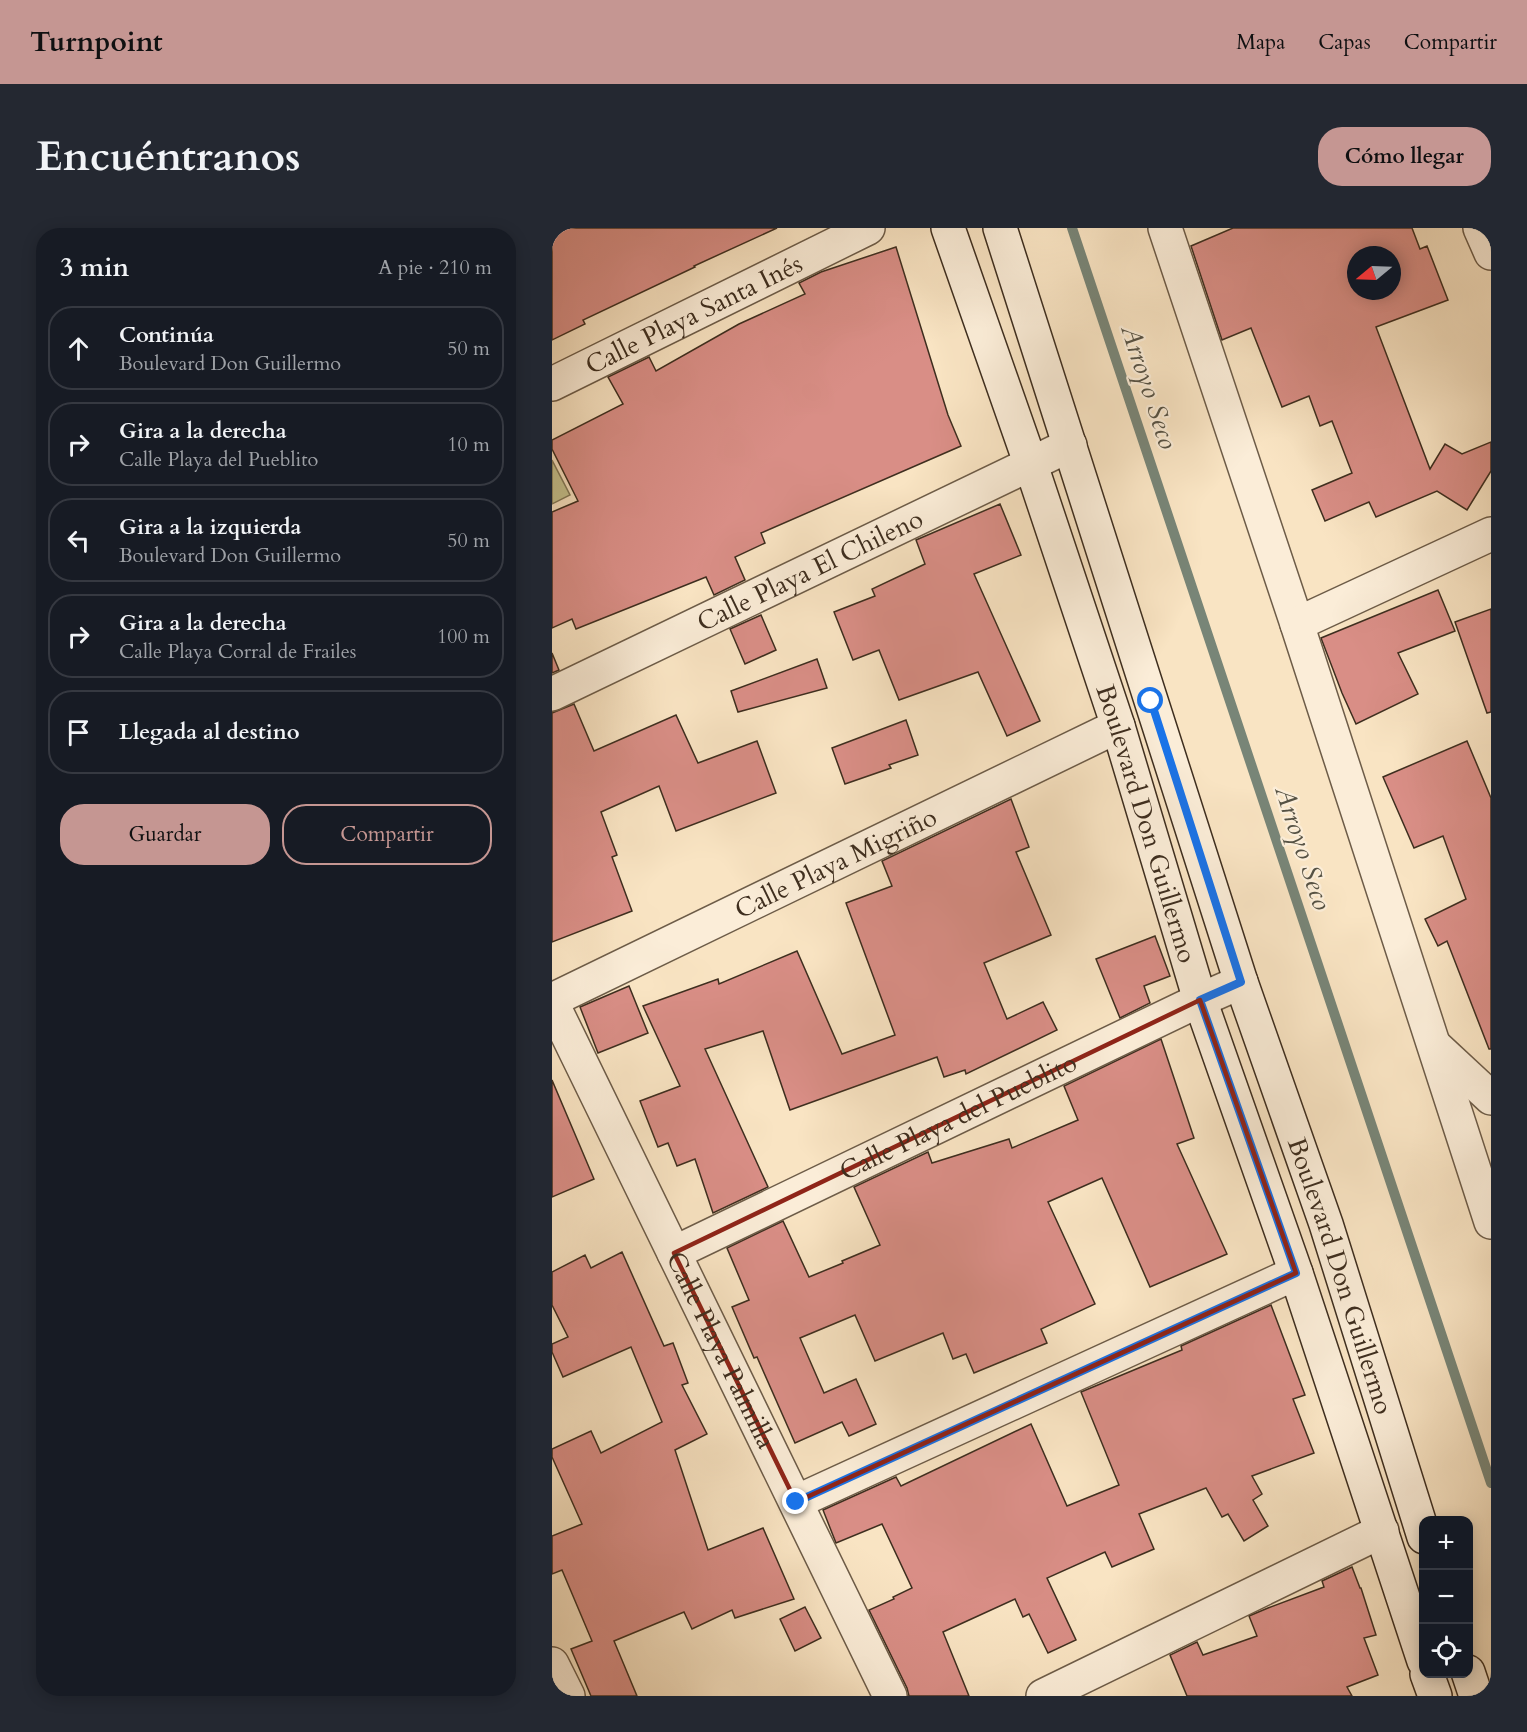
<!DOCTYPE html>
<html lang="es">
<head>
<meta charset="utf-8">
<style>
	body { margin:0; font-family:Cardo,serif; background:#242831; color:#f1f3f6 }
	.controls { position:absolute; right:18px; bottom:18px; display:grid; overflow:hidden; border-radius:12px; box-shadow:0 3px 15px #0003 }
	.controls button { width:54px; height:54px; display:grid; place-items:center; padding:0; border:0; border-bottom:2px solid #363941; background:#171b24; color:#f1f3f6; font:30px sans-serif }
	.compass { position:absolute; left:795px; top:18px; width:54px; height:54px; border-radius:50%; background:#171b24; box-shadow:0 3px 15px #0003; rotate:251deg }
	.stop { position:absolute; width:18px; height:18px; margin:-14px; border:4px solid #1a73e8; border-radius:50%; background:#fff }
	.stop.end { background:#1a73e8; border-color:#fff; box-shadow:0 2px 6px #0008 }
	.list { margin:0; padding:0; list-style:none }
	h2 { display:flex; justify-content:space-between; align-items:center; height:78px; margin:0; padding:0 24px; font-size:26px }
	h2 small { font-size:20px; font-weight:400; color:#9ea1a6 }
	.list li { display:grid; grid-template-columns:39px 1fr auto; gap:18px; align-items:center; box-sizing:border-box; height:84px; margin:0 12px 12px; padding:0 12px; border:2px solid #363941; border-radius:24px }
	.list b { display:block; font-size:22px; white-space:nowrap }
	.list p { margin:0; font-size:20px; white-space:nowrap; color:#9ea1a6 }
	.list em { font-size:20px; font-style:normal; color:#9ea1a6 }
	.actions { display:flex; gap:12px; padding:18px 24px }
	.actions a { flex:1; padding:14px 0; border:2px solid #c59692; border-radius:24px; text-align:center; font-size:21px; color:#c59692 }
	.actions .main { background:#c59692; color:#111 }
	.icon { flex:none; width:33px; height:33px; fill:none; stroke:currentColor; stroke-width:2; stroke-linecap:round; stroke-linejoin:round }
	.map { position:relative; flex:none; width:939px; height:1468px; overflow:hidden; border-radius:24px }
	header { display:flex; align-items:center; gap:36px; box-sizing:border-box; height:84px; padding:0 30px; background:#c59692; color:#111 }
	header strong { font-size:28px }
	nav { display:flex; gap:33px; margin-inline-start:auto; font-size:21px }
	.intro { display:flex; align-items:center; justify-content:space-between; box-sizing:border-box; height:144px; padding:0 36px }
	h1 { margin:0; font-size:42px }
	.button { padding:15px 27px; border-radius:24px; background:#c59692; color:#111; font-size:21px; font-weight:700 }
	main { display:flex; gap:36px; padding:0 36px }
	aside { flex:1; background:#171b24; border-radius:24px; box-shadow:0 3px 15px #0003 }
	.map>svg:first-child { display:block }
	.green { fill:#c5c28f; stroke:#827857; stroke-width:1.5 }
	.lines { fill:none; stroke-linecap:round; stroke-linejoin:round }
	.stream { stroke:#788577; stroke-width:10 }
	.building { fill:#d98e86; stroke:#3e2e1f; stroke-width:1.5; fill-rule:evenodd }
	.street-casing { stroke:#6d5c48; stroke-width:36 }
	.secondary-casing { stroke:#3e2e1f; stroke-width:36 }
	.street { stroke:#fbedd8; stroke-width:33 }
	.secondary { stroke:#fbedd8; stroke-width:33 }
	.route { stroke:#1a73e8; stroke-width:8 }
	.marked { fill:none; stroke:#8f2418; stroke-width:4.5; stroke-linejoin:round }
	.labels { text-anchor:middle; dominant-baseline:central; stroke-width:4.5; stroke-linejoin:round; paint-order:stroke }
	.street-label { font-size:26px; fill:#3e2e1f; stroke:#fbedd8 }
	.water-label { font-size:27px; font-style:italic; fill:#565244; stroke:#fbedd8 }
</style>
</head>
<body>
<header>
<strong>Turnpoint</strong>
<nav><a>Mapa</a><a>Capas</a><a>Compartir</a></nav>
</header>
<div class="intro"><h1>Encuéntranos</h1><a class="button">Cómo llegar</a></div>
<main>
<aside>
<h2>3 min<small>A pie · 210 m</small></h2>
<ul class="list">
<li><svg class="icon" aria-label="ahead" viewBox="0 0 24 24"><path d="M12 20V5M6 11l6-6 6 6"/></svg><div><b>Continúa</b><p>Boulevard Don Guillermo</p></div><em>50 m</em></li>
<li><svg class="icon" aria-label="right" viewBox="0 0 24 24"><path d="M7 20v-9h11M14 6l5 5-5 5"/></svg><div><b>Gira a la derecha</b><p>Calle Playa del Pueblito</p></div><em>10 m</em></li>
<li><svg class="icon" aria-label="left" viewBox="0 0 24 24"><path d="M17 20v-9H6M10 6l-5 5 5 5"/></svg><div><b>Gira a la izquierda</b><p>Boulevard Don Guillermo</p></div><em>50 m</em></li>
<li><svg class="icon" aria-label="right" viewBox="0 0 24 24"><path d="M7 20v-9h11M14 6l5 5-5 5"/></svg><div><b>Gira a la derecha</b><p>Calle Playa Corral de Frailes</p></div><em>100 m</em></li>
<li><svg class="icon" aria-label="arrive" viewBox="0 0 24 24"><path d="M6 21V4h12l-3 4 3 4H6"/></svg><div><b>Llegada al destino</b></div></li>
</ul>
<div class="actions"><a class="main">Guardar</a><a>Compartir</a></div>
</aside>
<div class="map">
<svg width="939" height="1468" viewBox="0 0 939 1468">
	<rect width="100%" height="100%" fill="#f9e4c3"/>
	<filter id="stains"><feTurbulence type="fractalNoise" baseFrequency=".00333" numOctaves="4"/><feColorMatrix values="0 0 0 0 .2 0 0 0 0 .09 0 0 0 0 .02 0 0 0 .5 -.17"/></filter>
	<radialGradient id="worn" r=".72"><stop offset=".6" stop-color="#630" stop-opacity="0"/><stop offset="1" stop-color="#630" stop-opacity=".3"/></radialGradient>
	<path class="green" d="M0 232 18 267 0 276Z"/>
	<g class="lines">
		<path class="stream" d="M520 0 939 1255"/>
	</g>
	<g class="building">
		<path d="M0 0H225L142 38 143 39 31 92 33 96 0 112Z"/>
		<path d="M681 0H860L868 21 875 18 896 72 824 99 878 241 893 216 910 226 939 214V243L915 282 885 263 824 289 817 274 773 293 760 262 800 245 780 193 768 198 757 168 730 179 699 100 670 112 639 18ZM804 27H840V63H804Z"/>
		<path d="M344 19 396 187 409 218 209 305 213 315 183 329 193 352 162 367 154 349 24 401 20 391 0 400V284L26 273 0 221V212L71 176 56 149 97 129 104 143 187 96 253 66 247 55 269 44Z"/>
		<path d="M448 276 469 327 422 346 488 493 455 508 426 444 347 472 327 422 301 432 282 384 323 368 320 361 373 336 364 312Z"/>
		<path d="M886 362 903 403 846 425 866 466 804 496 790 465 769 410Z"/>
		<path d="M939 381V484L935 485 903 394Z"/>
		<path d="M209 387 224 422 193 436 178 401Z"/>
		<path d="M0 425 7 442 0 445Z"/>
		<path d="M265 431 275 460 186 484 179 463Z"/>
		<path d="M22 476 42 523 124 487 146 535 205 513 224 565 124 603 107 558 49 584 65 627 60 629 80 683 0 714V485Z"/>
		<path d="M354 492 366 527 337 537 339 540 293 556 280 520Z"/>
		<path d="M915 513 939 570V821H937L895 713 886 718 873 691 914 671 891 608 862 620 831 549Z"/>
		<path d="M459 571 477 619 464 624 499 707 432 735 455 791 491 774 505 802 414 846 413 842 392 849 385 829 238 882 211 803 153 821 216 959 161 985 143 931 125 938 116 915 106 919 88 873 128 858 91 778 166 751 167 756 245 723 290 826 343 807 294 675 340 658 330 633Z"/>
		<path d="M603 708 618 748 592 758 598 775 568 790 544 731Z"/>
		<path d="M77 758 96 805 46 825 28 779Z"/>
		<path d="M609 811 642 910 625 916 675 1026 598 1059 550 950 496 974 543 1076 489 1101 495 1115 422 1145 414 1126 401 1131 391 1105 323 1133 303 1087 248 1110 272 1165 304 1151 324 1196 297 1208 290 1194 243 1215 205 1129 202 1130 180 1079 197 1072 175 1020 231 993 257 1049 291 1035 290 1033 328 1017 302 959 376 924 380 935 457 911 460 920 526 892 512 858Z"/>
		<path d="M0 852 42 951 0 969Z"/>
		<path d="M70 1024 112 1118 121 1115 136 1155 130 1157 155 1206 123 1222 156 1322 211 1300 242 1371 183 1390 180 1382 140 1401 132 1384 62 1413 85 1468H39L19 1421 40 1413 10 1342 0 1346V1308L30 1296 0 1229V1221L39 1203 49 1225 110 1194 79 1119 11 1149 0 1124V1116L16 1109 0 1077V1044L33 1027 39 1040Z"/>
		<path d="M719 1077 753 1167 741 1171 762 1225 700 1248 710 1266 701 1272 716 1298 692 1313 676 1286 670 1289 654 1260 587 1286 602 1321 560 1339 553 1324 495 1350 524 1412 496 1425 477 1386 471 1389 463 1371 391 1404 417 1468H357L355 1460 317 1382 342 1371 341 1369 360 1360 330 1296 284 1315 271 1282 344 1249 349 1258 479 1196 515 1278 567 1257 529 1164 630 1122 629 1118Z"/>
		<path d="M800 1339 808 1360H809L824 1407 812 1410 826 1447 795 1459 800 1468H635L618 1427 645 1414 651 1427 705 1408 697 1388 716 1380 772 1359 770 1353Z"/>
		<path d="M253 1379 269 1410 243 1423 228 1391Z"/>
	</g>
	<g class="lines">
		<g class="street-casing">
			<g id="street">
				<path d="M613 0 745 396 939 994"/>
				<path d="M928 0 939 25"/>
				<path id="s1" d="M0 156 316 0"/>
				<path d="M745 396 939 306"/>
				<path id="s2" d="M0 466 518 217"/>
				<path id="s3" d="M0 772 566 498"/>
				<path id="s4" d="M0 775 338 1468"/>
				<path d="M883 818 939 870"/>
				<path id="s5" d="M122 1025 648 772 689 754"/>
				<path d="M244 1274 744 1045"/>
				<path d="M0 1436 16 1468"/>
				<path d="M491 1468 830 1303"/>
			</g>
		</g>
		<g class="secondary-casing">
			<g id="secondary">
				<path id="s6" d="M396 0 479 237 566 498 648 772 744 1045 872 1433"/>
				<path id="s7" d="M448 0 689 754 774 996 872 1309"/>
				<path d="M916 1444 924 1468"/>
				<path d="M875 1446 883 1468"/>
			</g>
		</g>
		<use href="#street" class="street"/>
		<use href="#secondary" class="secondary"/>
	</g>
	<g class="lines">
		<path class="route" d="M244 1274 744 1045 648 772 689 754 599 473"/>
	</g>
	<path class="marked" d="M648 772 744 1045 244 1274 122 1025Z"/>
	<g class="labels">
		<g class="street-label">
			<text stroke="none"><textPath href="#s1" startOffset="158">Calle Playa Santa Inés</textPath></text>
			<text stroke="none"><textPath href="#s2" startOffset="286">Calle Playa El Chileno</textPath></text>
			<text stroke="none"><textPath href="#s6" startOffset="628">Boulevard Don Guillermo</textPath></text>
			<text stroke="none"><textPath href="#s3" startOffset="315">Calle Playa Migriño</textPath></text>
			<text stroke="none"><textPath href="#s5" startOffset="315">Calle Playa del Pueblito</textPath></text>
			<text stroke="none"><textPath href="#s7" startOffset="1102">Boulevard Don Guillermo</textPath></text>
			<text stroke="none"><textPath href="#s4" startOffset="386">Calle Playa Palmilla</textPath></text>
		</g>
		<g class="water-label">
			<text transform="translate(597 159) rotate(72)">Arroyo Seco</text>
			<text transform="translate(751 620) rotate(72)">Arroyo Seco</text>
		</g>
	</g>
	<rect width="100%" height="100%" filter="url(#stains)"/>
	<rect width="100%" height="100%" fill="url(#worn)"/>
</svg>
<div class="controls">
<button>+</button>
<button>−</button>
<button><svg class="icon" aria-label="locate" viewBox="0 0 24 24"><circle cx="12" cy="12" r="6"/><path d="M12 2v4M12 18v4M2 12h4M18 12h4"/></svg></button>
</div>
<svg class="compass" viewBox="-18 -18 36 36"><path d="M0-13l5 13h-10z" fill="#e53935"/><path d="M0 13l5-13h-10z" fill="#9ea1a6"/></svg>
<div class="stop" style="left:599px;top:473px"></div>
<div class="stop end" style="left:244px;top:1274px"></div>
</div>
</main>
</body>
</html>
